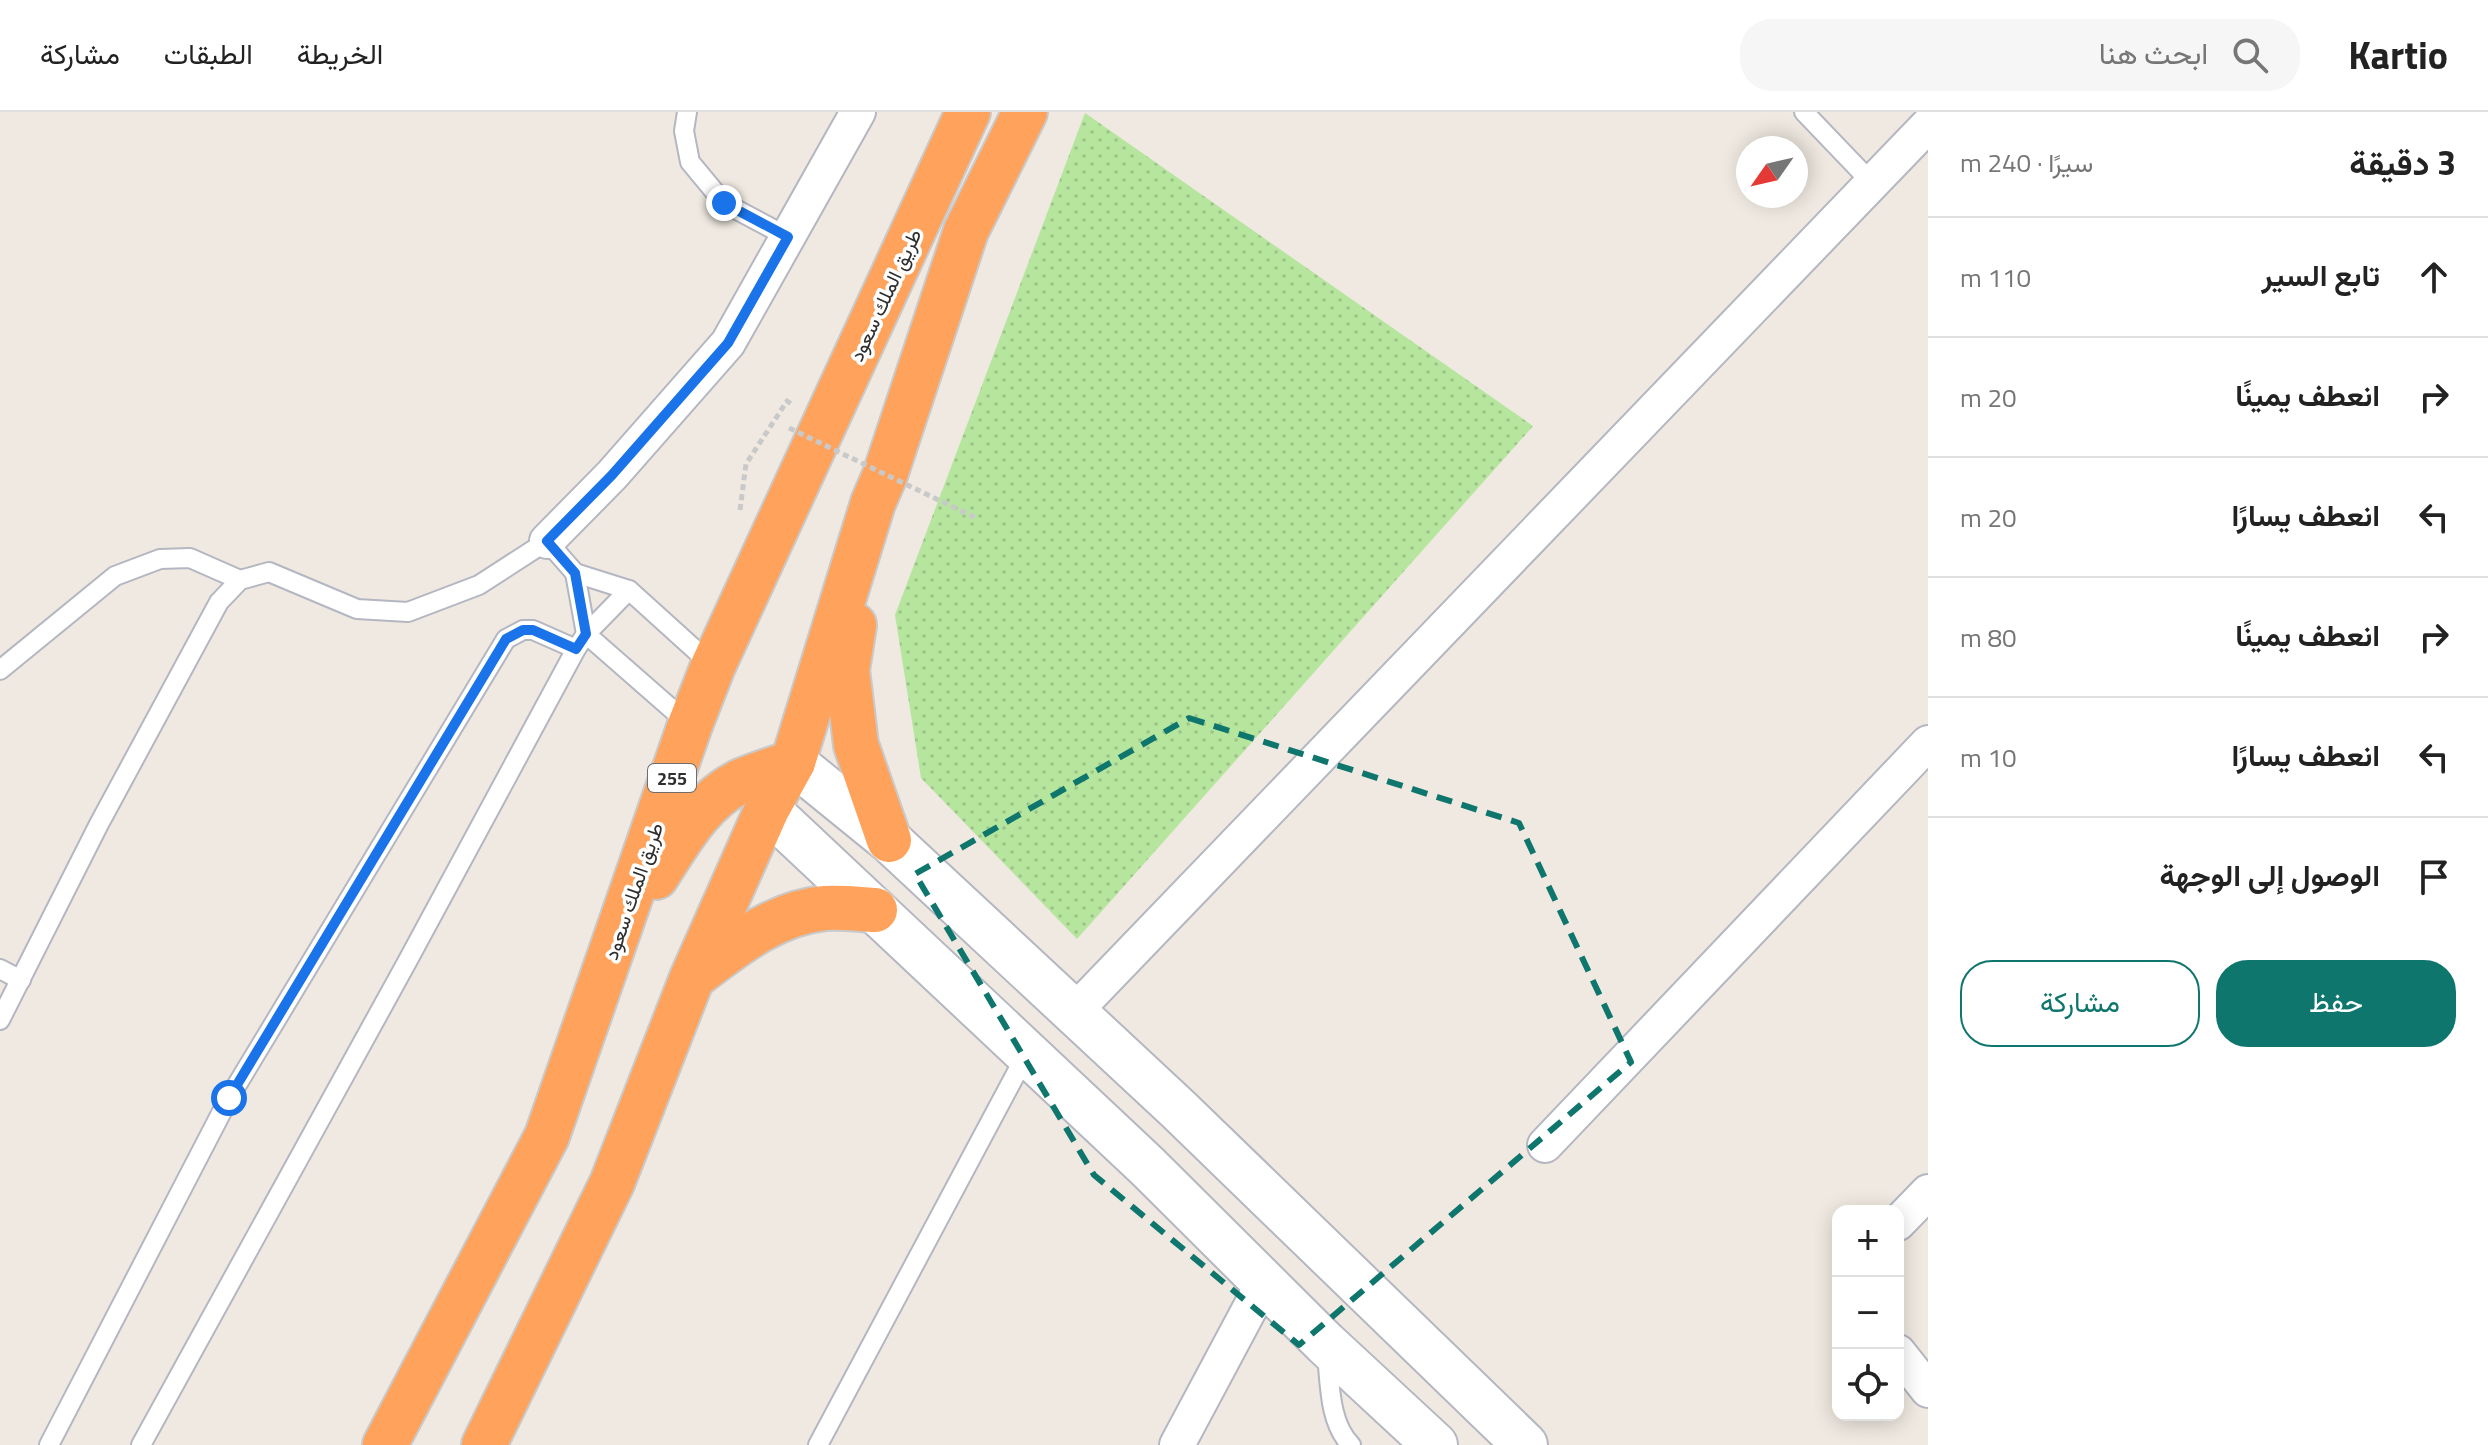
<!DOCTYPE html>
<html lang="ar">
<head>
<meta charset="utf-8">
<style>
	body { margin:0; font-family:"Titillium Web",Vazirmatn,sans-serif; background:#f6f6f6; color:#222; direction:rtl }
	.controls { position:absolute; right:24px; bottom:24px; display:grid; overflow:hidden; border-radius:16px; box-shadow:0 4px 20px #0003 }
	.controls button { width:72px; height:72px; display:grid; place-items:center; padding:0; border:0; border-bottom:2px solid #e0e0e0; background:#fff; color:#222; font:40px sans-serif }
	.compass { position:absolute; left:1736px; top:24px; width:72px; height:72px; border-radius:50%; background:#fff; box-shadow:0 4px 20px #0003; rotate:236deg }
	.stop { position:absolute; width:24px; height:24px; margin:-18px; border:6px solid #1a73e8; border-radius:50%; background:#fff }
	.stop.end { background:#1a73e8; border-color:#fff; box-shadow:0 2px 8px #0008 }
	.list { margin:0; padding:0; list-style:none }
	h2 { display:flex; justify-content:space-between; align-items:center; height:104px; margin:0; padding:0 32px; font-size:34px }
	h2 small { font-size:26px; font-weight:400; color:#767676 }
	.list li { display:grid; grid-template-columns:52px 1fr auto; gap:24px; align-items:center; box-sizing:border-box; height:120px; padding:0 32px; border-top:2px solid #e0e0e0 }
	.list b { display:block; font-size:30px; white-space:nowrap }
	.list em { font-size:26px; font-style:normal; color:#767676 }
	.actions { display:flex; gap:16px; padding:24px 32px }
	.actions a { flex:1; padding:18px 0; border:2px solid #0f766e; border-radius:32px; text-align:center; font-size:28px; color:#0f766e }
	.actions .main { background:#0f766e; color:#fff }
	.icon { flex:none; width:44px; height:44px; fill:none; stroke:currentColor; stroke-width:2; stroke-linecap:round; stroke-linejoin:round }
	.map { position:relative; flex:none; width:1928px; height:1333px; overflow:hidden; direction:ltr }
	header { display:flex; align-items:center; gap:48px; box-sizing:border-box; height:112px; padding:0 40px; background:#fff; border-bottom:2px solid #e0e0e0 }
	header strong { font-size:38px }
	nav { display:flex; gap:44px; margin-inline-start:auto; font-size:28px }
	.search { width:560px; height:72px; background:#f6f6f6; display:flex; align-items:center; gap:20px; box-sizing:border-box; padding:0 28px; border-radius:32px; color:#767676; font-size:30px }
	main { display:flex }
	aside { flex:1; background:#fff }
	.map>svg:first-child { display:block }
	.park { fill:url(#park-dots) }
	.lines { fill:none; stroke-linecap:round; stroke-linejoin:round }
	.lane-casing { stroke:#b4b7c1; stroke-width:22 }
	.street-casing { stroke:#b4b7c1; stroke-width:38 }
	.secondary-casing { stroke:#b4b7c1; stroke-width:48 }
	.highway-casing { stroke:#c9c9c9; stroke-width:48 }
	.path { stroke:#c9c9c9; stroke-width:5; stroke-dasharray:6 4; stroke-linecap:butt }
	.lane { stroke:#fff; stroke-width:18 }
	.street { stroke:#fff; stroke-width:34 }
	.secondary { stroke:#fff; stroke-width:44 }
	.highway { stroke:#ffa35c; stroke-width:44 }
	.path-bridge { stroke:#c9c9c9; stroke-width:5; stroke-dasharray:6 4; stroke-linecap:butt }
	.route { stroke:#1a73e8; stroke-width:10 }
	.marked { fill:none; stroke:#0f766e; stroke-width:6; stroke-dasharray:16 10; stroke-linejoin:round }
	.labels { text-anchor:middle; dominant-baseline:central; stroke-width:7; stroke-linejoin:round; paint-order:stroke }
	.shield { fill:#fff; stroke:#6d6d6d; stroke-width:2 }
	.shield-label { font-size:18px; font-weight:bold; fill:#2e2e2e }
	.street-label { font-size:20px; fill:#2e2e2e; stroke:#fff }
</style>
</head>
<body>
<header>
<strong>Kartio</strong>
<div class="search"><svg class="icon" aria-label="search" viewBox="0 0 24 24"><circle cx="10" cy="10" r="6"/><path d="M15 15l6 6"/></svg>ابحث هنا</div>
<nav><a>الخريطة</a><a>الطبقات</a><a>مشاركة</a></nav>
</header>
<main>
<aside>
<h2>3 دقيقة<small>سيرًا · 240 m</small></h2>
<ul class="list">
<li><svg class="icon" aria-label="ahead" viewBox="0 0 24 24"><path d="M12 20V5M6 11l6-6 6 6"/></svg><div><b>تابع السير</b></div><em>110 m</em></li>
<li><svg class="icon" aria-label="right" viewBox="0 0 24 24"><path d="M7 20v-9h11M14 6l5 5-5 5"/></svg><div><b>انعطف يمينًا</b></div><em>20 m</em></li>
<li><svg class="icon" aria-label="left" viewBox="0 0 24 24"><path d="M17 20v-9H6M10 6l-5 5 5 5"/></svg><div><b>انعطف يسارًا</b></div><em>20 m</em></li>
<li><svg class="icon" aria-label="right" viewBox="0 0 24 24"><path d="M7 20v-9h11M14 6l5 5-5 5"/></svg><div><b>انعطف يمينًا</b></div><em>80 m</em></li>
<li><svg class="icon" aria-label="left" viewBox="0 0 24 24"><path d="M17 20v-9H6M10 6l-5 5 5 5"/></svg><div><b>انعطف يسارًا</b></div><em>10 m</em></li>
<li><svg class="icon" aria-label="arrive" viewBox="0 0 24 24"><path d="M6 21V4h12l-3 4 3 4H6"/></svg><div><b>الوصول إلى الوجهة</b></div></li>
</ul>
<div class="actions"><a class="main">حفظ</a><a>مشاركة</a></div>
</aside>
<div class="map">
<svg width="1928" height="1333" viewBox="0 0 1928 1333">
	<defs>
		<pattern id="park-dots" width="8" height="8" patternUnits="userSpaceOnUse" patternTransform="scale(2)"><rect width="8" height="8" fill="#b6e59e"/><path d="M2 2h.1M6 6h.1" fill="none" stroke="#9dc588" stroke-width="1.8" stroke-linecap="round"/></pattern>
	</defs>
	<rect width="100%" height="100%" fill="#efe9e1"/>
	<path class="park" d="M1085 1 1533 314 1077 827 921 666 895 503Z"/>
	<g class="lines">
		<g class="lane-casing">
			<g id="lane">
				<path d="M687 0 684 19 690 50 724 91 788 125"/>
				<path d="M1804 0 1872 71"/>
				<path d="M575 461 586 522 690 613"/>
				<path d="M0 558 115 464 160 447 190 446 240 468"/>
				<path d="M0 857 21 868"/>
				<path d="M0 908 99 712 219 490 240 468 269 460 357 497 408 500 479 473 547 429 575 461 629 478 713 554"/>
				<path d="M1327 1242C1330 1272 1329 1311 1351 1333"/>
				<path d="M49 1333 229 986 506 527 523 518H533L576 537"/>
				<path d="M141 1333 407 850 576 537 586 522 629 478"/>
				<path d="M818 1333 1027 941"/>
			</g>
		</g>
		<g class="street-casing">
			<g id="street">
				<path d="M547 429 612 363 728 231 858 0"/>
				<path d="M1074 900 1928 13"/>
				<path d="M1545 1033 1928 631"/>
				<path d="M1898 1111 1928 1080"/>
				<path d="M1898 1240 1928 1278"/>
				<path d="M1177 1333 1264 1170"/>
			</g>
		</g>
		<g class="secondary-casing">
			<g id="secondary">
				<path d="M793 650 889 728 1178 997 1525 1333"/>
				<path d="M767 697 1147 1054 1325 1231 1435 1333"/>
			</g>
		</g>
		<g class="highway-casing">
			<g id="highway">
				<path d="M854 513 847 558 856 633 889 728"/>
				<path d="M656 765C679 730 700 690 739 670 756 662 776 657 793 650"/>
				<path d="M693 865C733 835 773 801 825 796 841 795 859 797 875 798"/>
				<path d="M385 1333 547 1024 690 613 713 554 968 0"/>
				<path d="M484 1333 612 1071 692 866 767 697 793 650 873 391 885 363 966 119 1025 0"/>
			</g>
		</g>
		<path class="path" d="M740 398 746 352 787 289 793 293"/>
		<use href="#lane" class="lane"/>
		<use href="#street" class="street"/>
		<use href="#secondary" class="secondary"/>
		<use href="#highway" class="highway"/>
		<path class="path-bridge" d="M789 316 978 407"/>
	</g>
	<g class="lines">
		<path class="route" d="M229 986 506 527 523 518H533L576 537 586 522 575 461 547 429 612 363 728 231 788 125 724 91"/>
	</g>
	<path class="marked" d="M1189 606 1519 711 1631 950 1299 1233 1094 1063 915 762Z"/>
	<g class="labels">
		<rect class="shield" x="648" y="652" width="48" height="28" rx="6"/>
		<g class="shield-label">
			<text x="672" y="666">255</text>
		</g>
		<g class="street-label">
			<text transform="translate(885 183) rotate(-65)">طريق الملك سعود</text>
			<text transform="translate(633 779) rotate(-71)">طريق الملك سعود</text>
		</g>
	</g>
</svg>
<div class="controls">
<button>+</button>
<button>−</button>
<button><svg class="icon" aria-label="locate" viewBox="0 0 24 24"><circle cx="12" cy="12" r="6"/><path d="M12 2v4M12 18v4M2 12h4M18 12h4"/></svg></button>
</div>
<svg class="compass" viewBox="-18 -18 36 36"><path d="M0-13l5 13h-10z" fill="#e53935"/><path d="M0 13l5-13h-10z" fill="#767676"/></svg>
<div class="stop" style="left:229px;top:986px"></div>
<div class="stop end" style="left:724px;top:91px"></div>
</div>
</main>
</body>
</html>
